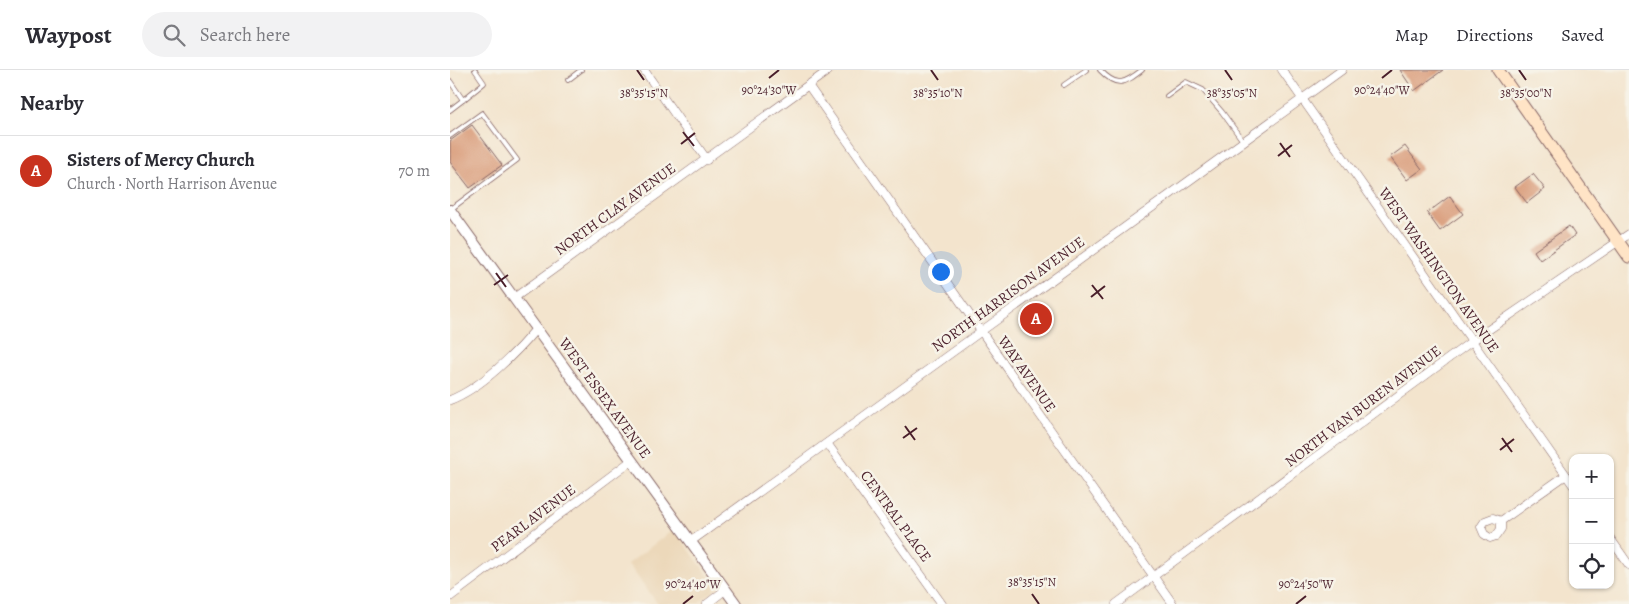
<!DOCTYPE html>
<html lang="en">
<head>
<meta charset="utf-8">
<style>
	body { margin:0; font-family:Alegreya,serif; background:#f2f2f3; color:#2b2b33 }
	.controls { position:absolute; right:15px; bottom:15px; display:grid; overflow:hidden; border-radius:10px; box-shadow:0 1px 4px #0004 }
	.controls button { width:45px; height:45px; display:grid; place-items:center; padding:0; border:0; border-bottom:1px solid #e1e1e2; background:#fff; color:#2b2b33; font:25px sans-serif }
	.you { position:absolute; left:490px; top:201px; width:18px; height:18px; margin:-12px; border:4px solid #fff; border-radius:50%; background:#1a73e8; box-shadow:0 0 0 8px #1a73e833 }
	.badge { display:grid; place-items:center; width:32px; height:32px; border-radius:50%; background:#c8321e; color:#fff; font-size:16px; font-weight:700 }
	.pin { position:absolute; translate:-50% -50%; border:2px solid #fff; box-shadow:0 1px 5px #0006 }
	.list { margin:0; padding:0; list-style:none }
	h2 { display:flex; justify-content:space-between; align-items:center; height:65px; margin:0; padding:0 20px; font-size:21px }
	h2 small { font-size:16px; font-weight:400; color:#7c7c81 }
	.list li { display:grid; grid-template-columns:32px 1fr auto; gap:15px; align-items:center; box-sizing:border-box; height:70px; padding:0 20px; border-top:1px solid #e1e1e2 }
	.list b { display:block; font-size:19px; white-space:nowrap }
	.list p { margin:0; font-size:16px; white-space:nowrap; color:#7c7c81 }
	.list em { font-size:16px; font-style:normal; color:#7c7c81 }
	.icon { flex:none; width:28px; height:28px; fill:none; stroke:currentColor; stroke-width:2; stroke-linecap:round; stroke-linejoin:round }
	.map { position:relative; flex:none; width:1179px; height:534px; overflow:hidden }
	header { display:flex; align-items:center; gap:30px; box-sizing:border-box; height:70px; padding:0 25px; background:#fff; border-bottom:1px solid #e1e1e2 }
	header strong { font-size:24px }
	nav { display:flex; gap:28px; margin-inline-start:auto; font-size:18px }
	.search { width:350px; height:45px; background:#f2f2f3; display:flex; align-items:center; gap:12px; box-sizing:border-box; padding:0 18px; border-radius:28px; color:#7c7c81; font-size:19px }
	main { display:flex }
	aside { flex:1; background:#fff }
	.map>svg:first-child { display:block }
	.built { fill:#ecd8ba }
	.building { fill:#d79471 }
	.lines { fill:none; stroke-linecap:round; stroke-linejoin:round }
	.service-casing { stroke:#856464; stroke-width:5.5 }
	.minor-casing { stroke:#856464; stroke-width:9 }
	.tertiary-casing { stroke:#856464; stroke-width:12 }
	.secondary-casing { stroke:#856464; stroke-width:13 }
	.service { stroke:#fff; stroke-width:4 }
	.minor { stroke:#fff; stroke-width:8 }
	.tertiary { stroke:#fff; stroke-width:10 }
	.secondary { stroke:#ffe4c6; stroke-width:11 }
	.ticks { fill:none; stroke:#4a1f2b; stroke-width:2 }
	.labels { text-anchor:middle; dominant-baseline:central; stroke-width:5; stroke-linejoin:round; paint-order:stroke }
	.street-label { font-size:15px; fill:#4a1f2b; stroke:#f7f3e8 }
	.ticks-label { font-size:12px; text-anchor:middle; fill:#4a1f2b; stroke:#f7f3e8; stroke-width:5; stroke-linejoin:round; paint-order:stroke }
</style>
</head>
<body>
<header>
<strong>Waypost</strong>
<div class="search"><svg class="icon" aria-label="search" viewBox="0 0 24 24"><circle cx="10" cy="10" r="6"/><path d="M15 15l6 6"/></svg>Search here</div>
<nav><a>Map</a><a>Directions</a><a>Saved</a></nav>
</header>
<main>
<aside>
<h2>Nearby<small></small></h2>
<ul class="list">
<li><span class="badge">A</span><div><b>Sisters of Mercy Church</b><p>Church · North Harrison Avenue</p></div><em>70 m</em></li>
</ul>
</aside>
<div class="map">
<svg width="1179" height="534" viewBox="0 0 1179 534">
	<rect width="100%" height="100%" fill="#f7f3e8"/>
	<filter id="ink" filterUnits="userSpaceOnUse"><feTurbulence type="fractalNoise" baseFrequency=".02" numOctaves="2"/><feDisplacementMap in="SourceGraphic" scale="10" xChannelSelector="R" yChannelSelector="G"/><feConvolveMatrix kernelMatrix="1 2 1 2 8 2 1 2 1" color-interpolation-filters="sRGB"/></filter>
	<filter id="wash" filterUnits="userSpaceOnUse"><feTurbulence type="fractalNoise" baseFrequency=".0096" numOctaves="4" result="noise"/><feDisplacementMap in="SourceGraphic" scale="20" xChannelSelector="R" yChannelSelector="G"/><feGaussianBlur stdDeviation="1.12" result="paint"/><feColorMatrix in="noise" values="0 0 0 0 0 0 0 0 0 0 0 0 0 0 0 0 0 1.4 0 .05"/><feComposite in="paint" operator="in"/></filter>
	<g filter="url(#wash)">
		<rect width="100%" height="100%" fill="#f3e4cd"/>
		<path class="built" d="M224 459 265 515 264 520 262 522 246 534H208L178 494Z"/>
		<g id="blocks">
			<g class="building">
				<path d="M950 0H993L964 21Z"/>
				<path d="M22 55 52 95 20 118 0 92V71Z"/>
				<path d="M955 76 972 99 957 110 940 87Z"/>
				<path d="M1083 104 1095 119 1077 133 1065 117Z"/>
				<path d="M1000 126 1013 144 990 161 977 143Z"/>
				<path d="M1119 156 1125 165 1090 190 1084 181Z"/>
			</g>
		</g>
	</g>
	<g filter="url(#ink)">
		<use href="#blocks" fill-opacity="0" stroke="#856464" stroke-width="1"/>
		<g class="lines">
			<g class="service-casing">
				<g id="service">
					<path d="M650 0C667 18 674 14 692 0"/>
					<path d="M118 10 131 0"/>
					<path d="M0 11 13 30 34 13 25 0"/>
					<path d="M614 15 636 0"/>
					<path d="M717 26 736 12 753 20 772 42 793 71"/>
					<path d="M0 40 13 30"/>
					<path d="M0 66 32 43 67 90 1 139"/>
				</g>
			</g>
			<g class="minor-casing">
				<g id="minor">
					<path d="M194 0 257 90"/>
					<path d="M832 0 1123 415"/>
					<path d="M358 15 723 534"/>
					<path d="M64 228 379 0"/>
					<path d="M0 330C31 318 65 284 86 259"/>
					<path d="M377 373 492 534"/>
					<path d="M1051 451V459L1046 466 1040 468 1034 464 1031 457 1035 451 1043 448 1051 451 1116 405"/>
					<path d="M1160 468 1179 495"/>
					<path d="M240 472 892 0"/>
					<path d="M0 527 182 390"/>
					<path d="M257 534 275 520"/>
					<path d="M666 534 1022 271 1179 164"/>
				</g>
			</g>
			<g class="tertiary-casing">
				<path id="tertiary" d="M0 140 286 534"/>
			</g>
			<g class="secondary-casing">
				<path id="secondary" d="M1048 0 1179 187"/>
			</g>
			<use href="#service" class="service"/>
			<use href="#minor" class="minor"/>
			<use href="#tertiary" class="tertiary"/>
			<use href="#secondary" class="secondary"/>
		</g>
	</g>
	<path class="ticks" d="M187 0 194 10M481 0 488 10M775 0 782 10M1069 0 1076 10M319 8 329 0M932 8 942 0M233 62 244 76M830 73 840 87M231 74 245 63M828 86 842 75M46 203 56 217M44 215 58 205M642 215 653 229M641 227 655 216M455 356 465 370M453 368 467 358M1052 368 1062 382M1050 380 1064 369M582 524 589 534M233 534 243 526M846 534 856 526"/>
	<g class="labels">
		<g class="street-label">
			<text transform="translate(165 139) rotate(-36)">NORTH CLAY AVENUE</text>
			<text transform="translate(989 200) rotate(55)">WEST WASHINGTON AVENUE</text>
			<text transform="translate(558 224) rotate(-36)">NORTH HARRISON AVENUE</text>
			<text transform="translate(577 304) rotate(55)">WAY AVENUE</text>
			<text transform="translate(155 328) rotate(54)">WEST ESSEX AVENUE</text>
			<text transform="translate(913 336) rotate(-37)">NORTH VAN BUREN AVENUE</text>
			<text transform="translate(446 446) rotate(54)">CENTRAL PLACE</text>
			<text transform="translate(83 448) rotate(-37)">PEARL AVENUE</text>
		</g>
	</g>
	<g class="ticks-label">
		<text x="319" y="24">90°24'30"W</text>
		<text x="932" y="24">90°24'40"W</text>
		<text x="194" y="27">38°35'15"N</text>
		<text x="488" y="27">38°35'10"N</text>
		<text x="782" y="27">38°35'05"N</text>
		<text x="1076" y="27">38°35'00"N</text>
		<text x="582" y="516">38°35'15"N</text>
		<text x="243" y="518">90°24'40"W</text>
		<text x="856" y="518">90°24'50"W</text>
	</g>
</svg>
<div class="controls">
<button>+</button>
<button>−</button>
<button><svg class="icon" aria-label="locate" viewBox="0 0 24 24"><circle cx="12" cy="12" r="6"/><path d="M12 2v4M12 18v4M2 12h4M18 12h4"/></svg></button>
</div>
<div class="you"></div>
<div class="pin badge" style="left:586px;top:249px">A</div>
</div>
</main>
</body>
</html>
